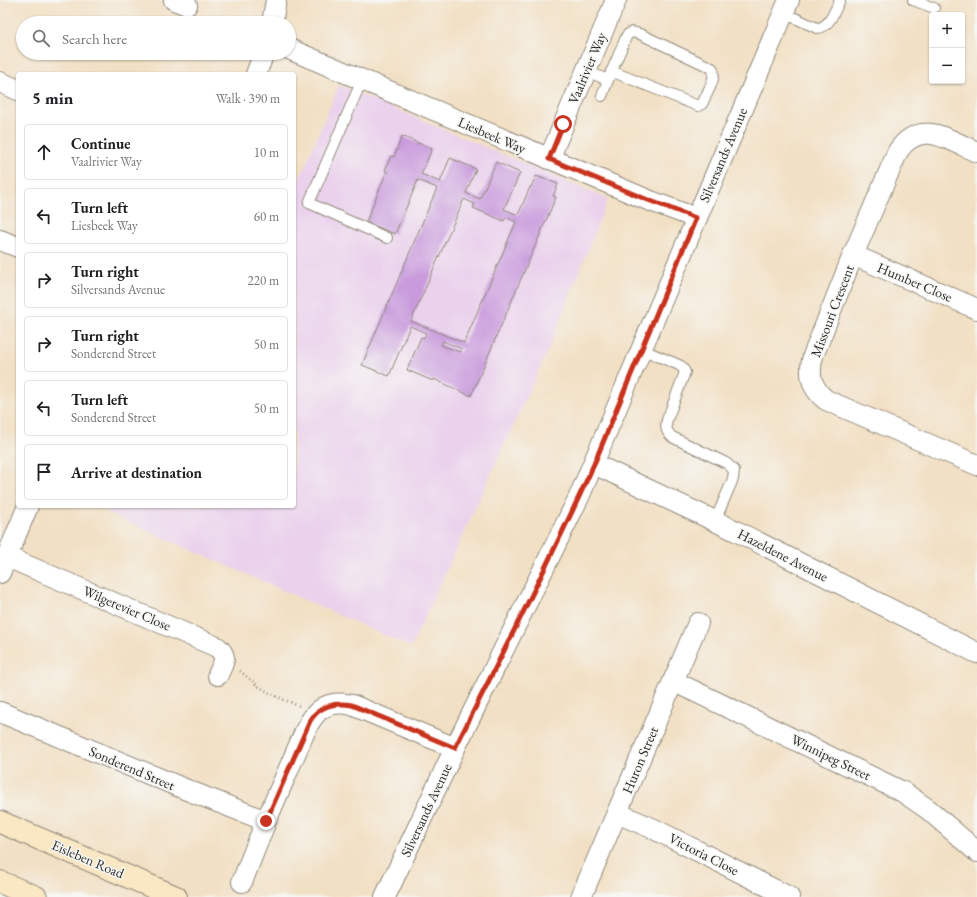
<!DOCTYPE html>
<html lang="en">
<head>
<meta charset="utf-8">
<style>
	body { margin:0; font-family:"EB Garamond",serif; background:#f6f6f6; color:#202124 }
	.controls { position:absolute; right:12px; top:12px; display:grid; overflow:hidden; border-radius:4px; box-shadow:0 1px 3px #0004 }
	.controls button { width:36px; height:36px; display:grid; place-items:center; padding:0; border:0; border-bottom:1px solid #e0e0e0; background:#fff; color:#202124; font:20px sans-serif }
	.stop { position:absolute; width:12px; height:12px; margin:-9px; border:3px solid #c8321e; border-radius:50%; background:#fff }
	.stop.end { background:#c8321e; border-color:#fff; box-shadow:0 1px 4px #0008 }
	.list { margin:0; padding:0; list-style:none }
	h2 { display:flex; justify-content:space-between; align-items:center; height:52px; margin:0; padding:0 16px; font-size:17px }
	h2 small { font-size:13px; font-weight:400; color:#757577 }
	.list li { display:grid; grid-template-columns:26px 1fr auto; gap:12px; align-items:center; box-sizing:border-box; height:56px; margin:0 8px 8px; padding:0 8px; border:1px solid #e0e0e0; border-radius:4px }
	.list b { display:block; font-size:15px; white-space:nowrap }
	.list p { margin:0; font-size:13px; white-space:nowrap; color:#757577 }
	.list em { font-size:13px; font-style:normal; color:#757577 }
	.icon { flex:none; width:22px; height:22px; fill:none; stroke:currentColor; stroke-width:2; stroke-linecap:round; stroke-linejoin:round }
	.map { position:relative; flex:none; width:977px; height:897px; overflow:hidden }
	.search { position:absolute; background:#fff; box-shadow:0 1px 3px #0004; left:16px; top:16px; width:280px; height:44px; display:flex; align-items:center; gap:10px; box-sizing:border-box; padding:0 14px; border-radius:22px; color:#757577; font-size:15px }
	.panel { position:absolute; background:#fff; box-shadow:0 1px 3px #0004; left:16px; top:72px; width:280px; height:436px; border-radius:4px }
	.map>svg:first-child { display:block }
	.built { fill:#ead1ec }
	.building { fill:#c99bdd; fill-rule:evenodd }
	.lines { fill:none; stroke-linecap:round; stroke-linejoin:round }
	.lane-casing { stroke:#8e8678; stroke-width:12 }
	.street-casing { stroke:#8e8678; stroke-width:22 }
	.secondary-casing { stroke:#8e8678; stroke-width:24 }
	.path { stroke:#8e8678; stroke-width:2.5; stroke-dasharray:1 3; stroke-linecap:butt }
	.lane { stroke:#fff; stroke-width:10 }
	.street { stroke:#fff; stroke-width:20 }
	.secondary { stroke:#fae7c3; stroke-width:22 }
	.route { stroke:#c8321e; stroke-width:5 }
	.labels { text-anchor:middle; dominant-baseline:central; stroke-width:3; stroke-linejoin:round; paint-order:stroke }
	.street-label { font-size:14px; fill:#2b2b2b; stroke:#f6f6f2 }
</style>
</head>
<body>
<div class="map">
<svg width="977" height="897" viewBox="0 0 977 897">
	<rect width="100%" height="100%" fill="#f6f6f2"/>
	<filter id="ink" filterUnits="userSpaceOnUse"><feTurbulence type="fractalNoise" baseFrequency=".025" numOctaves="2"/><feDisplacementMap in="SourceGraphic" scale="8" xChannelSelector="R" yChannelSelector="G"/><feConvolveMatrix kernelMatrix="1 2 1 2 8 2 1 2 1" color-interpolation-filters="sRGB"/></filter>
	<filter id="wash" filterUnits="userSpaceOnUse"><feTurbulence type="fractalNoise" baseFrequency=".012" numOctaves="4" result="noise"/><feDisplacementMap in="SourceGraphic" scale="16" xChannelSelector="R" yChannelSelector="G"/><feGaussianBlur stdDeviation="0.9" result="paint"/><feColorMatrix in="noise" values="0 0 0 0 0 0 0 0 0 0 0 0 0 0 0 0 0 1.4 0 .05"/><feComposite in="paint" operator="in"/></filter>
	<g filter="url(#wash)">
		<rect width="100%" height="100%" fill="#f2e0c4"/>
		<path class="built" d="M339 85 608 199 550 346 411 647 108 513 111 506H294V192Z"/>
		<g id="blocks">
			<path class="building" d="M402 136 432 149 421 174 440 182 450 158 476 169 466 193 480 199 496 162 520 173 504 209 518 215 530 187H531L536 176 558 184 553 196 556 197 471 396 434 379 433 381 407 370 421 337 424 338 426 333 410 326 389 376 362 365 437 188 418 180 395 234 366 222 387 171 385 170 391 156 394 157ZM464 199 475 204 473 208 504 221 506 217 516 222 464 343 411 321ZM443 341 462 349 460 352 441 345Z"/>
		</g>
	</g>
	<g filter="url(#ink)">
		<use href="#blocks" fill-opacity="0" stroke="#8e8678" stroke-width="1"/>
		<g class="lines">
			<g class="lane-casing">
				<g id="lane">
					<path d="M913 0 934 8"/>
					<path d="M784 13 817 28C830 28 835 9 840 0"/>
					<path d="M586 71 608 80 627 35 632 32 640 34 712 68C718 76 706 95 702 104L698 106 611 71"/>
					<path d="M362 80 309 203 387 238"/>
					<path d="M602 96 608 80"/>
					<path d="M641 349 679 365 682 367 685 372 667 420C665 427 666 431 672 437L726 463 734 470 733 479 715 521"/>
				</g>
			</g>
			<g class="street-casing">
				<g id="street">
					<path d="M174 0 187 5"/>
					<path d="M272 23 276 0"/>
					<path d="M289 49 648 200 696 218"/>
					<path d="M256 74 264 53"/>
					<path d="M0 82 18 90"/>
					<path d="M977 152C949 140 920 118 898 151L853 255 813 356C808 374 811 388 826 400L977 465"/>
					<path d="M549 159 616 0"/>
					<path d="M0 240 18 247"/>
					<path d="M853 255 977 309"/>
					<path d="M594 464 734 530 977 653"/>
					<path d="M7 557 217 647C229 657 223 663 218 675"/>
					<path d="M0 573 28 506"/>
					<path d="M673 681 903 792 929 810 977 852"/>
					<path d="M0 712 187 790 266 821"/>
					<path d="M617 813 654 829 789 897"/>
					<path d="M242 882 266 821 306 729C316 708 329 700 352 705L455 748"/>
					<path d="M385 897 455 748 579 497 789 0"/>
					<path d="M581 897 698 623"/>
				</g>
			</g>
			<g class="secondary-casing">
				<g id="secondary">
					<path d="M0 822 176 897"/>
					<path d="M0 882 36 897"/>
				</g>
			</g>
			<path class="path" d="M240 671 258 686 273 695 299 706"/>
			<use href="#lane" class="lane"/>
			<use href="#street" class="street"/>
			<use href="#secondary" class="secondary"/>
		</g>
	</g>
	<g class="lines" filter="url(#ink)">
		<path class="route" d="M266 821 310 721C319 706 335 702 352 705L455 748C502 654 551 560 594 464L696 218 648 200 549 159 563 124"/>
	</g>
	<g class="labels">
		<g class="street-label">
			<text transform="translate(587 68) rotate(-67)">Vaalrivier Way</text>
			<text transform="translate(492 135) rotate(23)">Liesbeek Way</text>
			<text transform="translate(723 155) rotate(-67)">Silversands Avenue</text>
			<text transform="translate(915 282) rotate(23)">Humber Close</text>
			<text transform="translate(832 311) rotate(-69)">Missouri Crescent</text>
			<text transform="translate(783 555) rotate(27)">Hazeldene Avenue</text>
			<text transform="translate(127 608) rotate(23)">Wilgerevier Close</text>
			<text transform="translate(831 757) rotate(26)">Winnipeg Street</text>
			<text transform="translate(640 760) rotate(-67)">Huron Street</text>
			<text transform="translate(132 768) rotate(23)">Sonderend Street</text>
			<text transform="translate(426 810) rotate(-65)">Silversands Avenue</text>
			<text transform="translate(704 854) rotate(27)">Victoria Close</text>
			<text transform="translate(88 859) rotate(23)">Eisleben Road</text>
		</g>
	</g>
</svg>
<div class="controls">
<button>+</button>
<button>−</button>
</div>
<div class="stop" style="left:563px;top:124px"></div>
<div class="stop end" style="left:266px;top:821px"></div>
<div class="search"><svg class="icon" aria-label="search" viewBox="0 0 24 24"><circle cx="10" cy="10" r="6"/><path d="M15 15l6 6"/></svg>Search here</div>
<section class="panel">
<h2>5 min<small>Walk · 390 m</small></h2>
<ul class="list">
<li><svg class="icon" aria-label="ahead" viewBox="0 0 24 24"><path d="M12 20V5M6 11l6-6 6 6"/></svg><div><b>Continue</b><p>Vaalrivier Way</p></div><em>10 m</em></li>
<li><svg class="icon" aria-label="left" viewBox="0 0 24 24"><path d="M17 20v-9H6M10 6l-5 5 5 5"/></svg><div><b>Turn left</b><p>Liesbeek Way</p></div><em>60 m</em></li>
<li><svg class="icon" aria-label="right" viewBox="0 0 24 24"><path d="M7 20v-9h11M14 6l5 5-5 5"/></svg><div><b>Turn right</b><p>Silversands Avenue</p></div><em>220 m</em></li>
<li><svg class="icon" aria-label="right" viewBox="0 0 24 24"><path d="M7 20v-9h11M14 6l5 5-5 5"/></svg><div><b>Turn right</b><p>Sonderend Street</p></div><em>50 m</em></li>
<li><svg class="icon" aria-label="left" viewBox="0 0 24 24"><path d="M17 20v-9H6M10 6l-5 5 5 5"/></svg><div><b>Turn left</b><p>Sonderend Street</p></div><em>50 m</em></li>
<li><svg class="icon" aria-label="arrive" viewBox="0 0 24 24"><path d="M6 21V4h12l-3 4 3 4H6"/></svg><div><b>Arrive at destination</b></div></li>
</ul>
</section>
</div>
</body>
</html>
